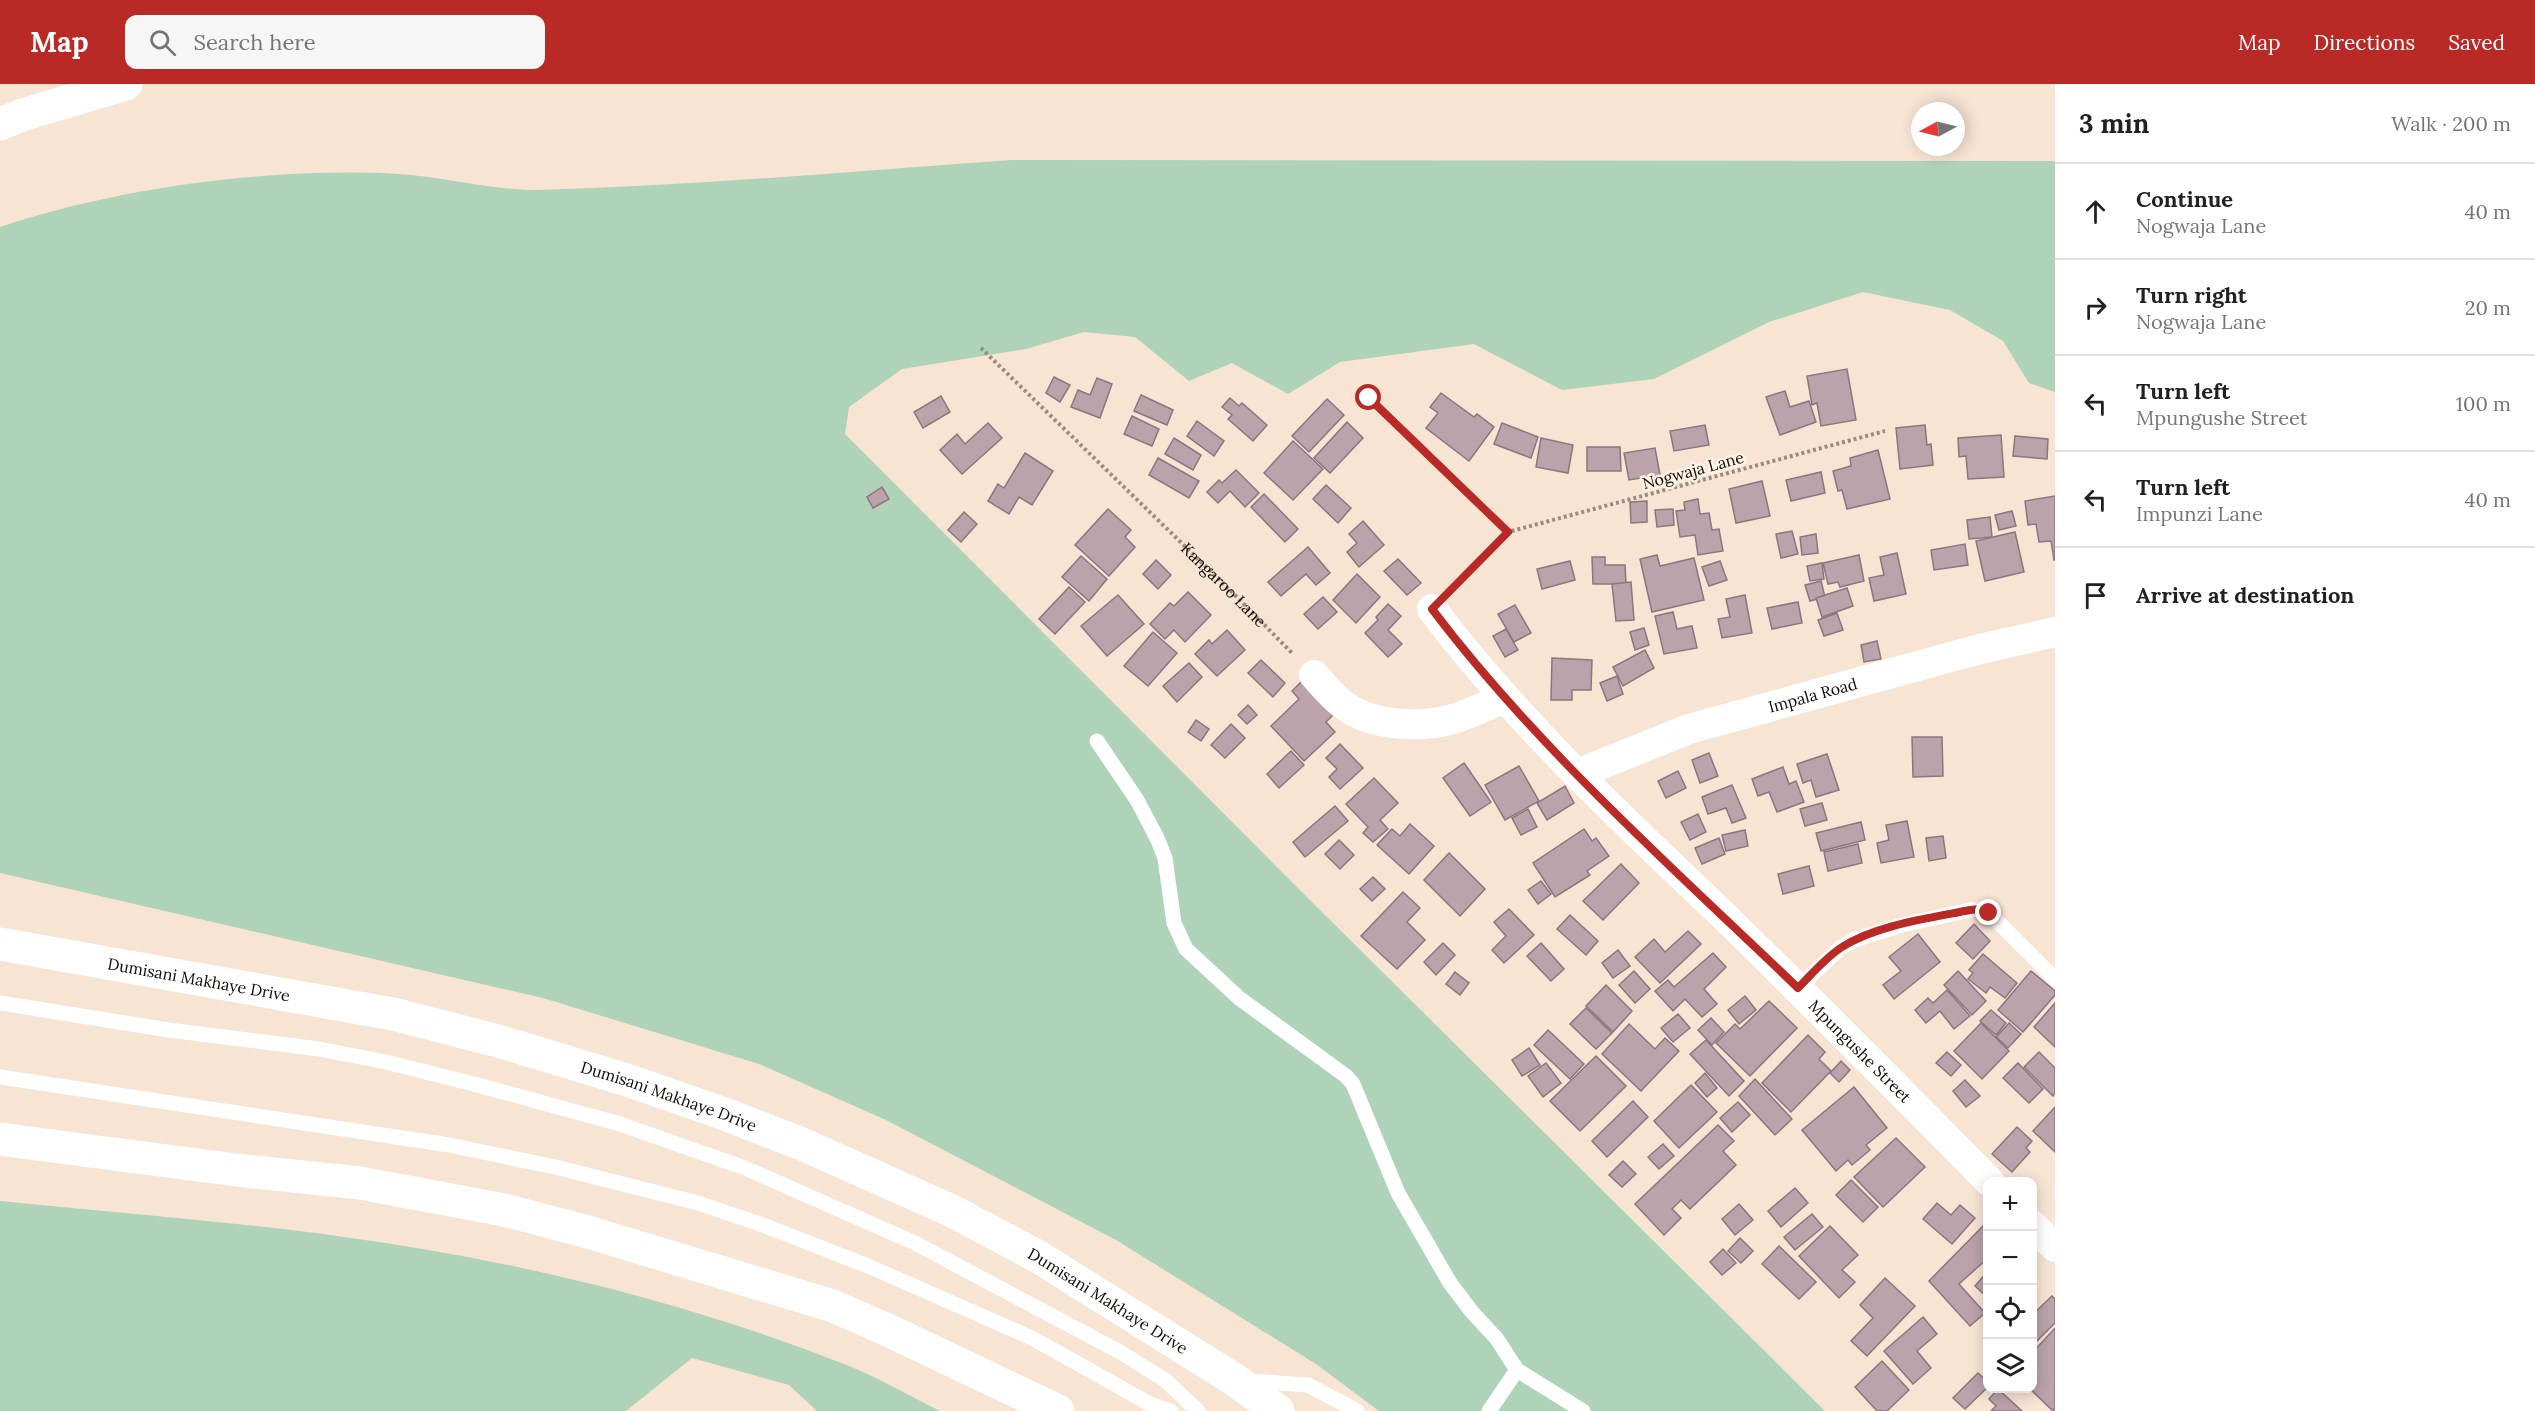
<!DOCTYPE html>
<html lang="en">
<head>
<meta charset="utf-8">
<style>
	body { margin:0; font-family:Lora,serif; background:#f6f6f6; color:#202124 }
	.controls { position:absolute; right:18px; bottom:18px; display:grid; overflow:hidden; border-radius:12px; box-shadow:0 3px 15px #0003 }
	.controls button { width:54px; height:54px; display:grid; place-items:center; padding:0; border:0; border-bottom:2px solid #e0e0e0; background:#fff; color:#202124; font:30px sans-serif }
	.compass { position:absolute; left:1911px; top:18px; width:54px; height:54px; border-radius:50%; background:#fff; box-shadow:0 3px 15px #0003; rotate:263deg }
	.stop { position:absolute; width:18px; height:18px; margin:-14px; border:4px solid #b92a27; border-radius:50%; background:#fff }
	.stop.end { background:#b92a27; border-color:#fff; box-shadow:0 2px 6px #0008 }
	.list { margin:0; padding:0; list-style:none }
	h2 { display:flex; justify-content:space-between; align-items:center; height:78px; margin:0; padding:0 24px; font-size:26px }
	h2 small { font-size:20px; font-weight:400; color:#757577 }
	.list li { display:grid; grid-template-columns:39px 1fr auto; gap:18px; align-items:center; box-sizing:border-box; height:96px; padding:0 24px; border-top:2px solid #e0e0e0 }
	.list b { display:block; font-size:22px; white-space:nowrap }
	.list p { margin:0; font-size:20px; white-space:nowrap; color:#757577 }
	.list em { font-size:20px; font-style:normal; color:#757577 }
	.icon { flex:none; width:33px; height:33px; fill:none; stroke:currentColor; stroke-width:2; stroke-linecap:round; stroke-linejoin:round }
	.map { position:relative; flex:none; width:2055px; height:1327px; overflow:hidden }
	header { display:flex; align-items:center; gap:36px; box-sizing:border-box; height:84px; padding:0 30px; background:#b92a27; color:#fff }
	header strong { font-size:28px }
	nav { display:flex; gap:33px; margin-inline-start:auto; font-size:21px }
	.search { width:420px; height:54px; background:#f6f6f6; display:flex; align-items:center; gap:15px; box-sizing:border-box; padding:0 21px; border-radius:12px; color:#757577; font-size:22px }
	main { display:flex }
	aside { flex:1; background:#fff }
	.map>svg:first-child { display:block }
	.green { fill:#aed3b9 }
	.building { fill:#bba2ab; stroke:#8d757e; stroke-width:1.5 }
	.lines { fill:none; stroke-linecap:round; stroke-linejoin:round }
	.path { stroke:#9a8b7f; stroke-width:4; stroke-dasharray:3 3; stroke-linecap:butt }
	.lane { stroke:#fff; stroke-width:15 }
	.street { stroke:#fff; stroke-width:30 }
	.secondary { stroke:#fff; stroke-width:33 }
	.primary { stroke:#fff; stroke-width:33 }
	.route { stroke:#b92a27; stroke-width:8 }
	.labels { text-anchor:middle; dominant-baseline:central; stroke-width:5; stroke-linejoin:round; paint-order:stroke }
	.street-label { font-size:16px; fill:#110a05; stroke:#fff3e8 }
</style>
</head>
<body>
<header>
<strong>Map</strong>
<div class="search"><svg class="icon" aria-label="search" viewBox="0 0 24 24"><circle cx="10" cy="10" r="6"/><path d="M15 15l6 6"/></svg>Search here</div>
<nav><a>Map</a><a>Directions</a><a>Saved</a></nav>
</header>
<main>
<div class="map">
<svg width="2055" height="1327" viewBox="0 0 2055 1327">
	<rect width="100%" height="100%" fill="#f8e4d3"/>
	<g class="green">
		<path d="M1012 76 2055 77V308L2029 299 2003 257 1950 226 1863 208 1769 238 1654 295 1562 306 1474 260 1340 278 1288 310 1232 279 1189 297 1135 253 1084 248 1026 265 902 285 849 323 845 350 1327 833 1825 1327H1379L1316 1280 1116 1156 886 1036 759 980 543 914 0 789V143C120 103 273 83 399 90 444 93 492 106 536 106 695 102 854 87 1012 76Z"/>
		<path d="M0 1117C115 1129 230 1137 344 1153 514 1176 684 1217 844 1280 877 1293 908 1311 940 1327H817L789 1301 692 1274 626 1327H0Z"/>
	</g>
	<g class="building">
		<path d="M1847 285 1856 336 1821 342 1817 319 1812 321 1807 292Z"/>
		<path d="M1054 293 1070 301 1060 318 1046 309Z"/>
		<path d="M1097 294 1112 300 1100 334 1071 323 1078 306 1090 311Z"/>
		<path d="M1785 307 1790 323 1809 317 1816 338 1780 351 1766 313Z"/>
		<path d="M1441 309 1474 333 1477 330 1494 343 1469 377 1426 344 1438 329 1430 323Z"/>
		<path d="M1141 311 1173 326 1167 341 1134 327Z"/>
		<path d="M941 312 950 328 923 344 914 328Z"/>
		<path d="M1230 314 1239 322 1242 319 1267 341 1253 357 1228 335 1232 331 1222 323Z"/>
		<path d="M1327 315 1344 331 1309 368 1292 352Z"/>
		<path d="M1132 332 1159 345 1152 362 1124 350Z"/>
		<path d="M1197 337 1224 357 1214 372 1187 352Z"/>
		<path d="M1347 338 1363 354 1330 389 1314 374Z"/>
		<path d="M988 339 1002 354 962 390 940 366 957 350 965 360Z"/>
		<path d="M1502 339 1538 353 1531 374 1494 360Z"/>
		<path d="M1705 341 1709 361 1674 367 1670 347Z"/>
		<path d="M1925 341 1927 361 1931 360 1933 381 1900 385 1896 344Z"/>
		<path d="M2001 351 2004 393 1968 395 1966 372 1959 373 1958 354Z"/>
		<path d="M2015 352 2048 355 2047 375 2013 372Z"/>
		<path d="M1174 354 1201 371 1193 386 1165 370Z"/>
		<path d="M1541 354 1573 361 1568 389 1536 383Z"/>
		<path d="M1293 357 1323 385 1293 416 1264 389Z"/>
		<path d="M1587 363H1620L1621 387H1587Z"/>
		<path d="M1655 364 1660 391 1629 396 1624 369Z"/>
		<path d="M1878 366 1890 415 1847 425 1842 406 1838 407 1833 387 1851 382 1850 374Z"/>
		<path d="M1025 369 1053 387 1032 421 1019 413 1009 430 988 417 998 400 1004 404Z"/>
		<path d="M1158 374 1199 397 1189 414 1149 391Z"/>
		<path d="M1236 386 1259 409 1245 423 1230 407 1218 419 1207 408 1219 396 1222 399Z"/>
		<path d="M1821 388 1825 409 1791 417 1786 396Z"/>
		<path d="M1762 397 1770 432 1736 439 1729 405Z"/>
		<path d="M1326 401 1351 424 1338 439 1313 415Z"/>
		<path d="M882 403 889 415 873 424 867 413Z"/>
		<path d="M1264 410 1298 445 1285 458 1251 423Z"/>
		<path d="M2055 412V476H2054L2051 457 2039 458 2036 440 2028 441 2025 417Z"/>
		<path d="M1698 415 1700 430 1709 429 1712 446 1719 445 1723 467 1698 471 1695 451 1680 453 1676 427 1685 426 1684 418Z"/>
		<path d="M1647 417V438L1631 439 1630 418Z"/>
		<path d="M1108 425 1131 446 1125 453 1135 463 1109 492 1075 461Z"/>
		<path d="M1673 425 1674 441 1657 443 1655 426Z"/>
		<path d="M2012 427 2016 442 1999 446 1995 431Z"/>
		<path d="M964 428 977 440 961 458 948 446Z"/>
		<path d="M1990 433 1992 453 1969 455 1967 436Z"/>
		<path d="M1363 437 1384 461 1359 483 1347 468 1357 459 1349 450Z"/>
		<path d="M1792 447 1798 470 1781 474 1776 450Z"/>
		<path d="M2015 448 2024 488 1985 497 1976 457Z"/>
		<path d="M1816 450 1818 469 1802 471 1800 453Z"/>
		<path d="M1965 460 1968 481 1934 486 1931 466Z"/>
		<path d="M1308 463 1330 489 1316 501 1306 490 1281 512 1268 498Z"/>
		<path d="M1897 469 1906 510 1874 517 1869 494 1884 491 1880 473Z"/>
		<path d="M1657 471 1660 482 1694 474 1704 516 1652 528 1640 475Z"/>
		<path d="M1859 471 1864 497 1840 503 1838 498 1828 500 1823 479Z"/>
		<path d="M1081 472 1107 495 1089 517 1062 493Z"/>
		<path d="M1592 473H1605V481H1625L1626 500H1593Z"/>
		<path d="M1398 475 1421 499 1407 511 1384 487Z"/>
		<path d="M1156 476 1171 491 1158 505 1143 490Z"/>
		<path d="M1570 477 1575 496 1542 505 1537 485Z"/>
		<path d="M1720 477 1727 496 1709 502 1702 483Z"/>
		<path d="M1822 479 1824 495 1810 497 1807 482Z"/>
		<path d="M1357 490 1380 513 1356 539 1333 516Z"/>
		<path d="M1821 497 1825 513 1810 517 1805 501Z"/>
		<path d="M1631 498 1634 536 1616 537 1612 500Z"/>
		<path d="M1069 503 1085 518 1055 550 1039 535Z"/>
		<path d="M1847 504 1853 522 1822 533 1816 514Z"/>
		<path d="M1188 508 1211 531 1185 558 1174 546 1165 555 1150 540 1170 519 1174 522Z"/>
		<path d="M1118 511 1144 540 1107 572 1081 542Z"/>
		<path d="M1745 511 1752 549 1722 554 1718 535 1730 533 1726 515Z"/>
		<path d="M1323 513 1337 528 1318 545 1304 530Z"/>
		<path d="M1798 518 1802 539 1772 545 1767 524Z"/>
		<path d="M1388 520 1401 532 1388 546 1402 560 1388 573 1365 549 1378 536 1376 533Z"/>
		<path d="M1515 521 1531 549 1514 558 1498 530Z"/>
		<path d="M1673 528 1677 545 1692 542 1697 564 1664 570 1655 532Z"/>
		<path d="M1837 529 1843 546 1824 552 1818 536Z"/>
		<path d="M1644 544 1649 561 1635 566 1630 548Z"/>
		<path d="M1506 545 1518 566 1505 573 1493 552Z"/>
		<path d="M1227 546 1245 566 1217 592 1195 570 1209 556 1212 560Z"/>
		<path d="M1153 548 1177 569 1148 602 1124 582Z"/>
		<path d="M1877 557 1881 575 1864 578 1861 561Z"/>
		<path d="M1645 566 1654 584 1623 602 1613 583Z"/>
		<path d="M1552 574 1592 576 1591 606H1572V616H1551Z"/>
		<path d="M1261 576 1285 599 1273 613 1248 589Z"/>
		<path d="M1189 579 1202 593 1177 618 1163 602Z"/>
		<path d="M1308 591 1334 630 1326 638 1335 648 1304 677 1271 642 1299 615 1292 607Z"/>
		<path d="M1617 592 1623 610 1607 617 1600 599Z"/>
		<path d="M1248 621 1257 631 1247 640 1238 631Z"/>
		<path d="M1196 636 1209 645 1201 657 1188 648Z"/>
		<path d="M1231 640 1245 654 1225 674 1211 661Z"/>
		<path d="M1912 653H1942L1943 692 1913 693Z"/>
		<path d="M1340 660 1363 684 1340 705 1329 693 1337 685 1326 674Z"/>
		<path d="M1291 667 1304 681 1279 704 1267 690Z"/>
		<path d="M1709 669 1718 692 1700 699 1692 676Z"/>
		<path d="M1827 670 1839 706 1816 713 1811 696 1803 699 1797 680Z"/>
		<path d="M1464 679 1491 718 1470 732 1443 694Z"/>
		<path d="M1519 682 1539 717 1505 736 1485 701Z"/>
		<path d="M1783 683 1789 700 1796 697 1804 718 1777 728 1769 708 1758 712 1752 695Z"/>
		<path d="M1678 687 1686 704 1666 714 1658 697Z"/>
		<path d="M1374 694 1398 719 1380 736 1388 745 1373 758 1363 749 1368 743 1346 720Z"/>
		<path d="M1732 701 1746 734 1732 739 1726 724 1708 730 1702 713Z"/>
		<path d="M1565 702 1574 719 1547 736 1537 719Z"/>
		<path d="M1822 719 1827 736 1805 742 1800 725Z"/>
		<path d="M1335 722 1348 737 1305 773 1293 758Z"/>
		<path d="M1528 725 1537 743 1521 751 1512 734Z"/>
		<path d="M1698 730 1706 748 1690 756 1681 738Z"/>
		<path d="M1907 737 1914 773 1881 779 1877 759 1889 756 1886 741Z"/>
		<path d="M1861 738 1865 756 1821 767 1816 749Z"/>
		<path d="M1410 740 1434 762 1409 790 1377 761 1392 745 1400 752Z"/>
		<path d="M1584 745 1592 757 1596 754 1609 772 1587 787 1590 791 1555 813 1533 779Z"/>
		<path d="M1745 746 1748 762 1726 767 1722 751Z"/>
		<path d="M1943 752 1946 774 1929 777 1926 754Z"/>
		<path d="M1719 754 1725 770 1702 780 1695 764Z"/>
		<path d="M1339 756 1354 771 1340 785 1325 770Z"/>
		<path d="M1858 760 1862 779 1828 787 1824 768Z"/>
		<path d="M1449 769 1485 805 1460 832 1424 796Z"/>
		<path d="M1621 780 1639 799 1603 836 1583 817Z"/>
		<path d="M1809 782 1814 802 1783 810 1778 790Z"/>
		<path d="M1373 793 1385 805 1372 817 1360 805Z"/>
		<path d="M1541 797 1551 810 1538 820 1528 806Z"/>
		<path d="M1403 808 1420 824 1407 838 1425 856 1397 885 1361 852Z"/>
		<path d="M1509 825 1534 851 1504 879 1492 866 1506 852 1494 838Z"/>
		<path d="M1570 831 1598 857 1586 871 1557 845Z"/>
		<path d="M1974 840 1990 857 1973 875 1956 859Z"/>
		<path d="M1688 847 1701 860 1660 899 1635 873 1654 855 1665 868Z"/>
		<path d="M1918 850 1940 878 1894 915 1883 901 1901 887 1889 873Z"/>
		<path d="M1443 859 1455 871 1436 891 1424 878Z"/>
		<path d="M1541 859 1564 885 1551 897 1527 872Z"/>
		<path d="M1618 866 1630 882 1613 894 1602 879Z"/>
		<path d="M1713 869 1726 883 1704 905 1717 920 1702 933 1685 915 1673 927 1655 907 1668 896 1674 903Z"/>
		<path d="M1983 870 2017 899 2005 914 1990 903 1986 909 1968 895 1973 889 1969 886Z"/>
		<path d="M1634 887 1650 905 1635 919 1619 901Z"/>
		<path d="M1958 887 1986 917 1972 931 1944 901Z"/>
		<path d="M2031 887 2055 907V911L2023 948 1998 926Z"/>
		<path d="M1455 888 1469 899 1460 911 1446 900Z"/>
		<path d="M1606 901 1632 927 1613 948 1586 922Z"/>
		<path d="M1947 906 1970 932 1954 945 1940 927 1926 939 1915 926 1928 914 1933 919Z"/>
		<path d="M1745 912 1756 926 1739 940 1728 926Z"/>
		<path d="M1769 917 1797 944 1750 992 1716 959 1735 940 1740 945Z"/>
		<path d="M2055 919V963L2034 943Z"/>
		<path d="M1586 924 1612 949 1596 965 1570 940Z"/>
		<path d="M1991 926 2006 939 1996 951 1980 937Z"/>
		<path d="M1678 930 1690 944 1673 958 1661 944Z"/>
		<path d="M1711 934 1724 948 1712 961 1698 946Z"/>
		<path d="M1981 939 2009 967 1982 995 1954 967Z"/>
		<path d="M2009 939 2021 950 2008 964 1996 953Z"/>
		<path d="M1629 940 1655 965 1665 954 1679 967 1641 1007 1602 970Z"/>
		<path d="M1548 946 1584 980 1570 995 1534 961Z"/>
		<path d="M1808 951 1825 968 1819 975 1831 987 1791 1028 1762 999Z"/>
		<path d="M1706 956 1744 997 1729 1012 1690 970Z"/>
		<path d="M1529 964 1540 981 1522 992 1512 976Z"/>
		<path d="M1947 968 1961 981 1951 992 1936 979Z"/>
		<path d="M2039 968 2055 984V1009L2053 1012 2024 983Z"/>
		<path d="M1596 972 1626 1002 1580 1047 1550 1017Z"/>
		<path d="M1841 977 1850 986 1839 998 1830 989Z"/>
		<path d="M1546 979 1561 999 1543 1013 1528 992Z"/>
		<path d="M2018 979 2043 1005 2029 1019 2003 994Z"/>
		<path d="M1705 989 1717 1004 1707 1013 1695 999Z"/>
		<path d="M1755 995 1792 1035 1775 1051 1739 1012Z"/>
		<path d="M1965 996 1980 1012 1966 1023 1953 1007Z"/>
		<path d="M1691 1001 1717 1028 1679 1064 1654 1037Z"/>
		<path d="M1854 1003 1887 1044 1866 1061 1870 1066 1852 1081 1848 1076 1836 1087 1802 1046Z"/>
		<path d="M1633 1017 1648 1033 1607 1073 1592 1057Z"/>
		<path d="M1738 1018 1750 1031 1732 1048 1720 1034Z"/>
		<path d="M2055 1023V1068L2033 1047Z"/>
		<path d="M1718 1041 1734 1057 1723 1067 1736 1081 1690 1125 1681 1116 1672 1125 1681 1134 1664 1151 1635 1120Z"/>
		<path d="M2017 1043 2032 1057 2026 1064 2030 1068 2012 1088 1992 1070Z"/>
		<path d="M1896 1054 1925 1083 1883 1123 1854 1093Z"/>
		<path d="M1663 1060 1674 1072 1659 1085 1648 1073Z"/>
		<path d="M1623 1077 1636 1090 1622 1103 1609 1091Z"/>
		<path d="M1851 1096 1878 1123 1863 1138 1836 1111Z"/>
		<path d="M1795 1104 1808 1119 1781 1143 1768 1127Z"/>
		<path d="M1937 1119 1951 1131 1960 1121 1975 1134 1952 1160 1923 1135Z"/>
		<path d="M1739 1120 1753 1136 1735 1151 1722 1135Z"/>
		<path d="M1812 1130 1823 1143 1795 1166 1784 1153Z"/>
		<path d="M1830 1142 1858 1171 1842 1186 1855 1198 1839 1214 1799 1172Z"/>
		<path d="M1983 1142 1988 1146V1174L1959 1200 1985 1229 1970 1242 1929 1197Z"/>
		<path d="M1740 1154 1753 1167 1741 1179 1728 1167Z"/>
		<path d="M1779 1162 1816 1198 1799 1215 1762 1180Z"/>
		<path d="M1723 1165 1736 1179 1722 1191 1710 1178Z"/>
		<path d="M1988 1187V1214L1975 1202Z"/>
		<path d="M1885 1194 1915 1222 1867 1272 1851 1257 1873 1234 1860 1221Z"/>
		<path d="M2052 1212 2055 1215V1239L2035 1259 2032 1256V1231Z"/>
		<path d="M1923 1233 1937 1250 1917 1267 1931 1284 1913 1300 1884 1267Z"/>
		<path d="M2055 1244V1324L2053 1327 2029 1304H2032V1269Z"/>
		<path d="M1882 1277 1909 1306 1887 1327H1877L1855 1303Z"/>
		<path d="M1978 1289 1988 1298V1303L1965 1325 1953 1314Z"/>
		<path d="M1998 1305 2022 1327H1991L1996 1322 1989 1315Z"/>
	</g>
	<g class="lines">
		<g class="path">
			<path id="s1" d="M981 264 1233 509 1292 569"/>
			<path d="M1369 314 1508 448"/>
			<path d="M1456 501 1508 448 1885 347"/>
		</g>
		<g class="lane">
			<path d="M1097 657 1137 716 1157 754 1165 774 1174 839 1186 865 1239 914 1346 992 1353 1000 1398 1109 1450 1199 1472 1228 1497 1255 1517 1286 1583 1327"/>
			<path d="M1798 904 1840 864 1854 856 1902 841 1970 826 1981 825 1989 829 2055 895"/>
			<path d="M0 919 169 946 319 965 386 978 474 1000 620 1040 745 1084 915 1159 1120 1268 1165 1296 1198 1327"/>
			<path d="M0 993 449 1061 555 1083 698 1119 760 1140 868 1182 1032 1254 1150 1320 1171 1327"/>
			<path d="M1247 1297 1308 1301 1357 1327"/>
			<path d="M1489 1327 1517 1286"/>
		</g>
		<g class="street">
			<path id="s2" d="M1432 525C1517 638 1621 734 1723 831 1813 919 1901 1008 1990 1098"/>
			<path d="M1314 591C1324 602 1335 616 1348 624 1375 642 1422 644 1453 635 1470 630 1488 621 1505 614"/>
			<path id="s3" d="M1577 690 1689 645 1976 566 2055 548"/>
			<path d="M2032 1141 2055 1163"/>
		</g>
		<path class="secondary" d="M0 40 22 31 126 0"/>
		<g class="primary">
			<path id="s4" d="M0 860 393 930 498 957 627 996 722 1029 802 1060 950 1126 1037 1172 1235 1296 1278 1327"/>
			<path d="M0 1055 236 1086 360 1099 504 1126 588 1148 833 1222 892 1248 1058 1327"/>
		</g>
	</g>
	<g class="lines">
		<path class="route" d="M1369 314 1508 448 1432 525C1538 665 1672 783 1798 904 1812 890 1825 874 1842 863 1876 841 1930 834 1970 826L1981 825 1989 829"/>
	</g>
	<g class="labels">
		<g class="street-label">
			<text transform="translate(1693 386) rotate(-15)">Nogwaja Lane</text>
			<text stroke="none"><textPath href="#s1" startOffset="339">Kangaroo Lane</textPath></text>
			<text stroke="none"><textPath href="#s3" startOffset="249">Impala Road</textPath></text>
			<text stroke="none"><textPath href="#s4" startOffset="202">Dumisani Makhaye Drive</textPath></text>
			<text stroke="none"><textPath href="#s2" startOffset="616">Mpungushe Street</textPath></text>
			<text stroke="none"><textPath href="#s4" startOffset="687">Dumisani Makhaye Drive</textPath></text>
			<text stroke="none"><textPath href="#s4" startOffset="1173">Dumisani Makhaye Drive</textPath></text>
		</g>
	</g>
</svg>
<div class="controls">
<button>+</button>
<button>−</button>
<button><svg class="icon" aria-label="locate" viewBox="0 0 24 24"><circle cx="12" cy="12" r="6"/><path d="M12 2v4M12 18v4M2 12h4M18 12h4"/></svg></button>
<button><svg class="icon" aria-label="layers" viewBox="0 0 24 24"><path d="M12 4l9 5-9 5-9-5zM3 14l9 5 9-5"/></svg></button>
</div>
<svg class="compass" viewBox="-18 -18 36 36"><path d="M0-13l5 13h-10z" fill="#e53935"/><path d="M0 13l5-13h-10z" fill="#757577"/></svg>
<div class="stop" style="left:1369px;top:314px"></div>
<div class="stop end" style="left:1989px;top:829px"></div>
</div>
<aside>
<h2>3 min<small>Walk · 200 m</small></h2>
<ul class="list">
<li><svg class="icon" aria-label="ahead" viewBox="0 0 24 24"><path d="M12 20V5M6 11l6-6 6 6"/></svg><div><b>Continue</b><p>Nogwaja Lane</p></div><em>40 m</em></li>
<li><svg class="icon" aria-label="right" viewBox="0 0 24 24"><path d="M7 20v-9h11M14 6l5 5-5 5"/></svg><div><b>Turn right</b><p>Nogwaja Lane</p></div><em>20 m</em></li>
<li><svg class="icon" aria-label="left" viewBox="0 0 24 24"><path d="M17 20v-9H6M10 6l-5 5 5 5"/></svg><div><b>Turn left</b><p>Mpungushe Street</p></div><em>100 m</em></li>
<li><svg class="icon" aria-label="left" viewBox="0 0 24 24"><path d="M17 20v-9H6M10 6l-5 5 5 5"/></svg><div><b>Turn left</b><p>Impunzi Lane</p></div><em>40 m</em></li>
<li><svg class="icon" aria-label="arrive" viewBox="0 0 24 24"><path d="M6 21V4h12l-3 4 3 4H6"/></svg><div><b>Arrive at destination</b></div></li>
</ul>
</aside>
</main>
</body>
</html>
